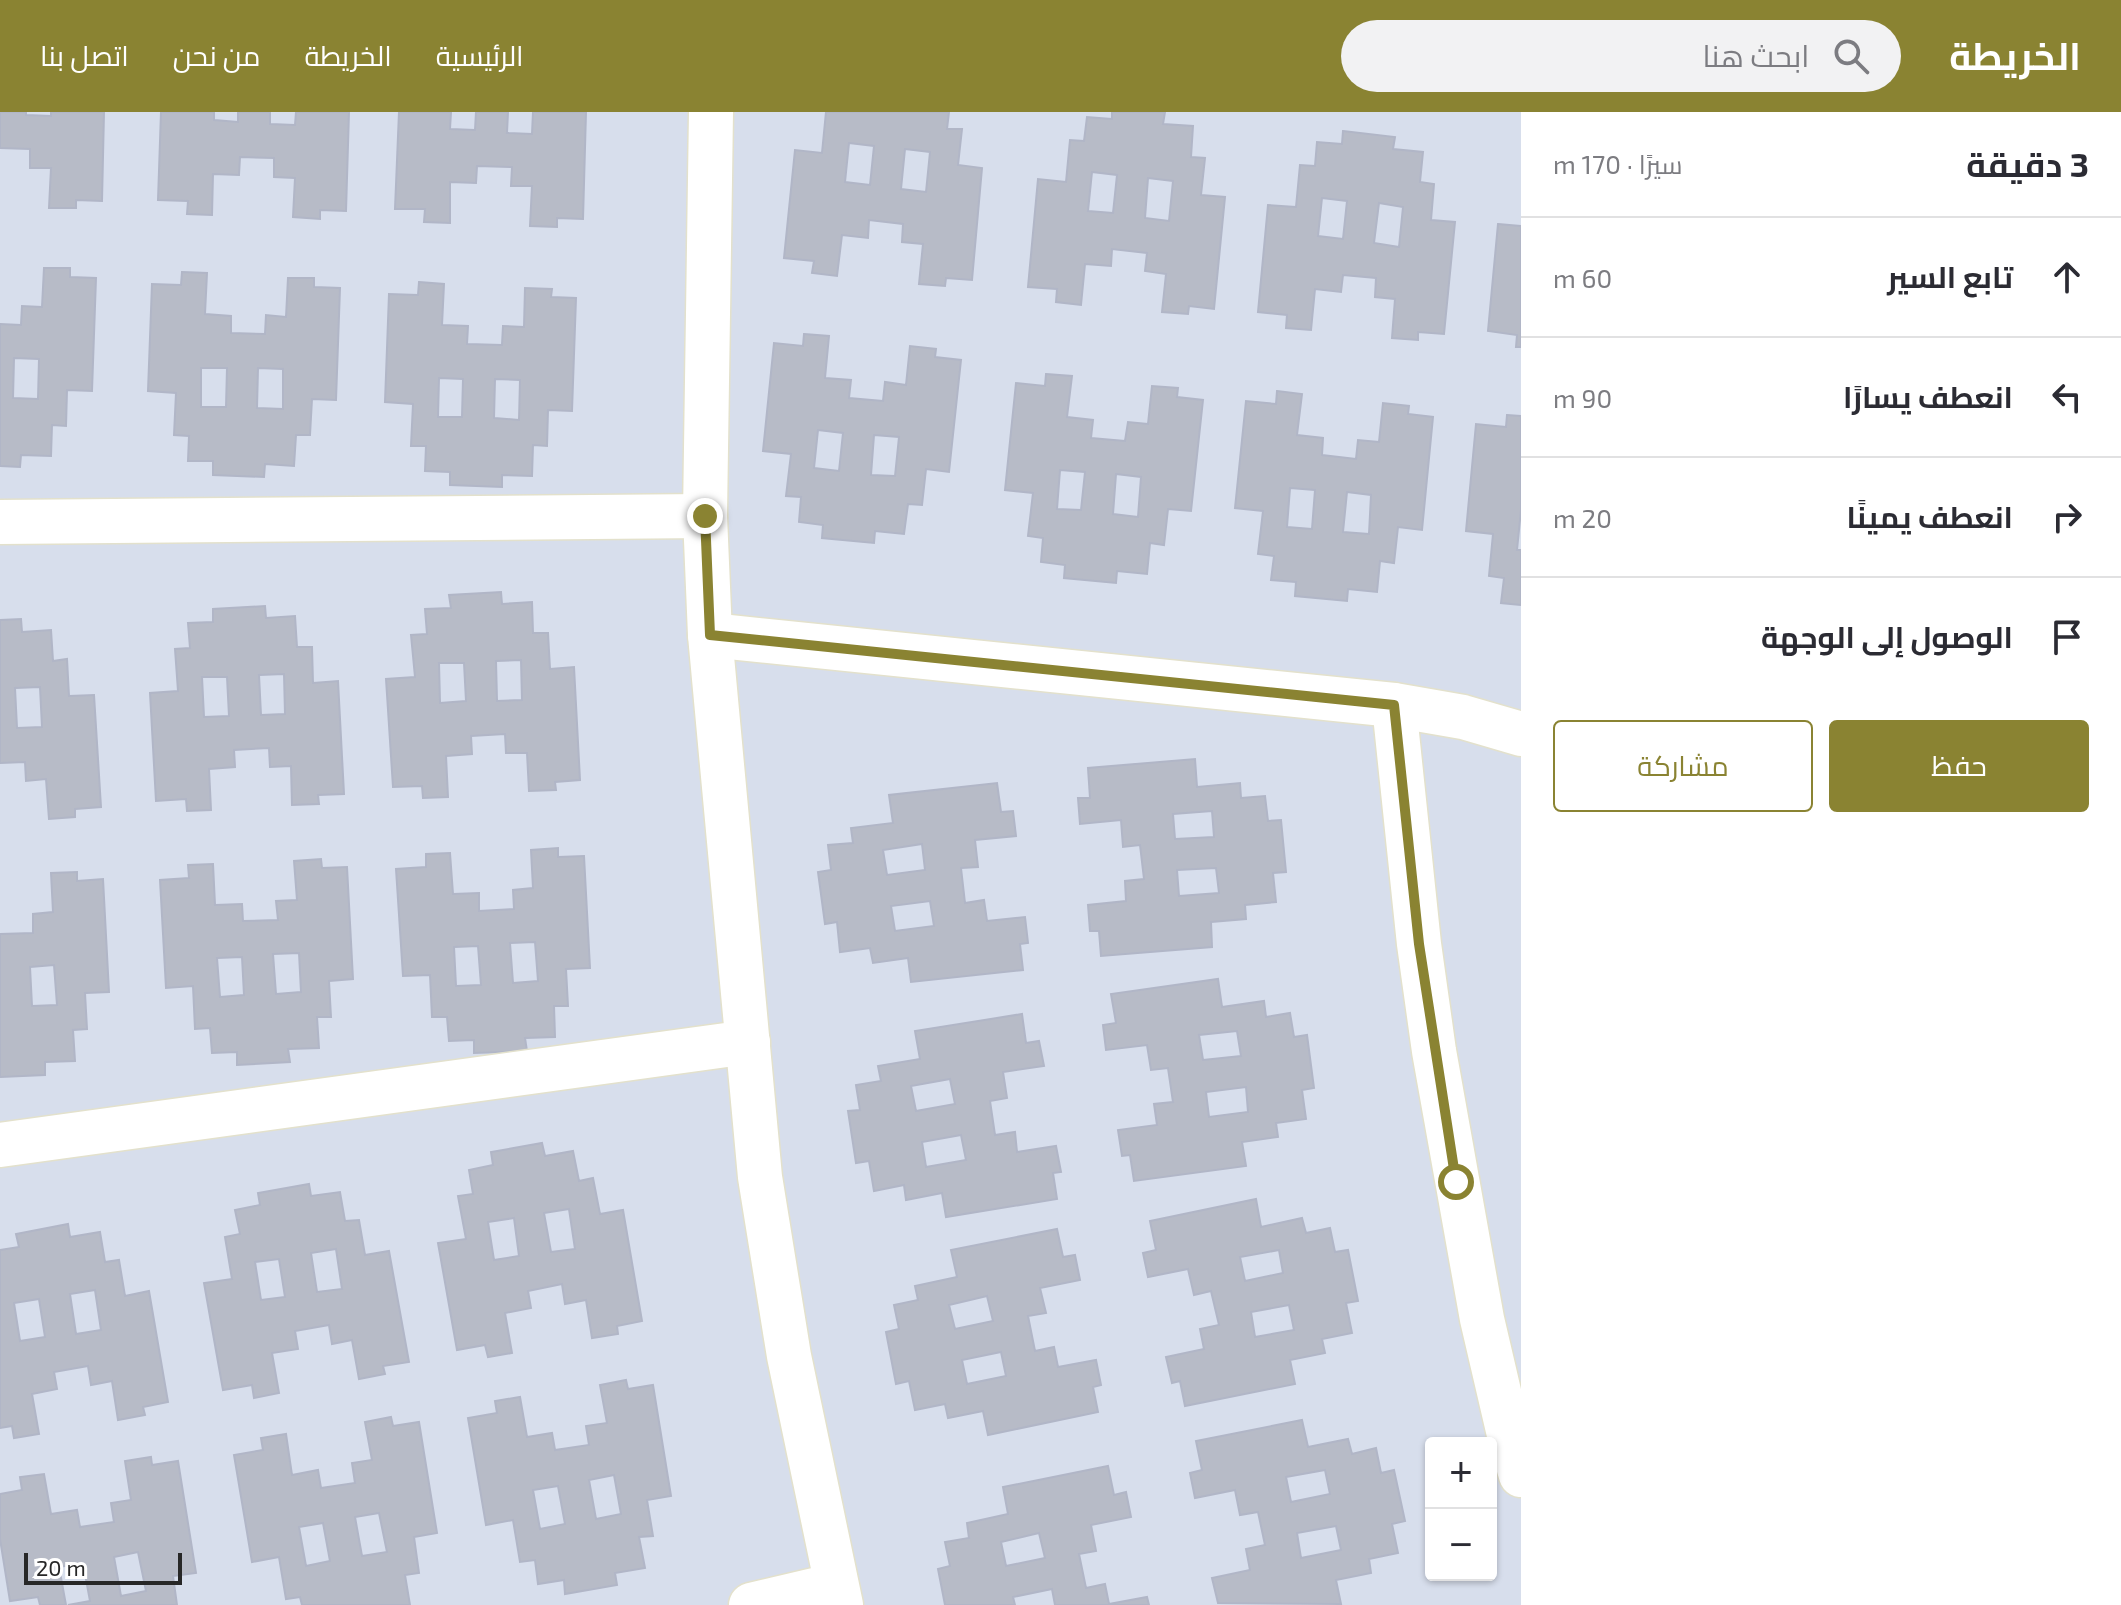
<!DOCTYPE html>
<html lang="ar">
<head>
<meta charset="utf-8">
<style>
	body { margin:0; font-family:"Exo 2",Cairo,sans-serif; background:#f2f2f3; color:#2b2b33; direction:rtl }
	.controls { position:absolute; right:24px; bottom:24px; display:grid; overflow:hidden; border-radius:8px; box-shadow:0 2px 6px #0004 }
	.controls button { width:72px; height:72px; display:grid; place-items:center; padding:0; border:0; border-bottom:2px solid #e1e1e2; background:#fff; color:#2b2b33; font:40px sans-serif }
	.scale { position:absolute; left:24px; bottom:20px; width:158px; box-sizing:border-box; padding-left:8px; border:4px solid #272727; border-top:0; font-size:22px; line-height:28px; white-space:nowrap; color:#272727; -webkit-text-stroke:6px #fff; paint-order:stroke }
	.stop { position:absolute; width:24px; height:24px; margin:-18px; border:6px solid #8a8332; border-radius:50%; background:#fff }
	.stop.end { background:#8a8332; border-color:#fff; box-shadow:0 2px 8px #0008 }
	.list { margin:0; padding:0; list-style:none }
	h2 { display:flex; justify-content:space-between; align-items:center; height:104px; margin:0; padding:0 32px; font-size:34px }
	h2 small { font-size:26px; font-weight:400; color:#7c7c81 }
	.list li { display:grid; grid-template-columns:52px 1fr auto; gap:24px; align-items:center; box-sizing:border-box; height:120px; padding:0 32px; border-top:2px solid #e1e1e2 }
	.list b { display:block; font-size:30px; white-space:nowrap }
	.list em { font-size:26px; font-style:normal; color:#7c7c81 }
	.actions { display:flex; gap:16px; padding:24px 32px }
	.actions a { flex:1; padding:18px 0; border:2px solid #8a8332; border-radius:8px; text-align:center; font-size:28px; color:#8a8332 }
	.actions .main { background:#8a8332; color:#fff }
	.icon { flex:none; width:44px; height:44px; fill:none; stroke:currentColor; stroke-width:2; stroke-linecap:round; stroke-linejoin:round }
	.map { position:relative; flex:none; width:1521px; height:1493px; overflow:hidden; direction:ltr }
	header { display:flex; align-items:center; gap:48px; box-sizing:border-box; height:112px; padding:0 40px; background:#8a8332; color:#fff }
	header strong { font-size:38px }
	nav { display:flex; gap:44px; margin-inline-start:auto; font-size:28px }
	.search { width:560px; height:72px; background:#f2f2f3; display:flex; align-items:center; gap:20px; box-sizing:border-box; padding:0 28px; border-radius:44px; color:#7c7c81; font-size:30px }
	main { display:flex }
	aside { flex:1; background:#fff }
	.map>svg:first-child { display:block }
	.building { fill:#b7bbc7; stroke:#b1b6c7; stroke-width:2; fill-rule:evenodd }
	.lines { fill:none; stroke-linecap:round; stroke-linejoin:round }
	.minor-casing { stroke:#e3e1cc; stroke-width:47 }
	.tertiary-casing { stroke:#e3e1cc; stroke-width:47 }
	.minor { stroke:#fff; stroke-width:44 }
	.tertiary { stroke:#fff; stroke-width:44 }
	.route { stroke:#8a8332; stroke-width:10 }
</style>
</head>
<body>
<header>
<strong>الخريطة</strong>
<div class="search"><svg class="icon" aria-label="search" viewBox="0 0 24 24"><circle cx="10" cy="10" r="6"/><path d="M15 15l6 6"/></svg>ابحث هنا</div>
<nav><a>الرئيسية</a><a>الخريطة</a><a>من نحن</a><a>اتصل بنا</a></nav>
</header>
<main>
<aside>
<h2>3 دقيقة<small>سيرًا · 170 m</small></h2>
<ul class="list">
<li><svg class="icon" aria-label="ahead" viewBox="0 0 24 24"><path d="M12 20V5M6 11l6-6 6 6"/></svg><div><b>تابع السير</b></div><em>60 m</em></li>
<li><svg class="icon" aria-label="left" viewBox="0 0 24 24"><path d="M17 20v-9H6M10 6l-5 5 5 5"/></svg><div><b>انعطف يسارًا</b></div><em>90 m</em></li>
<li><svg class="icon" aria-label="right" viewBox="0 0 24 24"><path d="M7 20v-9h11M14 6l5 5-5 5"/></svg><div><b>انعطف يمينًا</b></div><em>20 m</em></li>
<li><svg class="icon" aria-label="arrive" viewBox="0 0 24 24"><path d="M6 21V4h12l-3 4 3 4H6"/></svg><div><b>الوصول إلى الوجهة</b></div></li>
</ul>
<div class="actions"><a class="main">حفظ</a><a>مشاركة</a></div>
</aside>
<div class="map">
<svg width="1521" height="1493" viewBox="0 0 1521 1493">
	<rect width="100%" height="100%" fill="#d7deec"/>
	<g class="building">
		<path d="M0 0H26V3L51 4V0H104L102 89 76 88V96H49L51 56H30V37L0 36Z"/>
		<path d="M161 0H214V8L238 10V0H270V12L295 13 296 0H349L346 99 320 98V107L293 105 295 66 274 65V46L240 45 239 63 213 62 212 103 187 102 188 89 158 88Z"/>
		<path d="M399 0H451L450 17 475 18 476 0H508L507 21 532 22 533 0H586L583 107 557 106V115L530 114 532 74H511L512 55 477 54 476 71 450 70V111L424 110 425 97H395Z"/>
		<path d="M826 0H949L947 17H962L958 53 982 56 972 168 946 166 945 174 919 172 923 132 902 130 903 112 869 108 868 126 842 123 837 164 812 161 814 149 784 146 795 38 822 41ZM849 31 874 34 870 73 845 70ZM905 37 930 40 926 80 901 77Z"/>
		<path d="M1112 0H1165L1163 12 1193 14 1191 45 1205 46 1201 83 1225 85 1214 197 1189 194 1188 202 1162 200 1166 162 1145 159 1147 141 1112 137 1111 154 1085 152 1081 193 1056 190 1057 177 1028 175 1038 67 1066 70 1070 28 1084 29 1087 5 1112 7ZM1092 60 1117 63 1113 101 1088 99ZM1148 66 1173 69 1169 109 1145 106Z"/>
		<path d="M1343 19 1395 25 1393 37 1423 40 1420 70 1434 72 1431 108 1455 110 1444 222 1418 220V228L1392 226 1395 187 1375 185 1376 166 1343 163 1341 180 1315 177 1311 218 1286 216 1287 203 1258 200 1268 93 1296 95 1300 53 1315 54 1317 30 1342 32ZM1322 86 1347 89 1343 127 1318 124ZM1379 91 1403 95 1399 135 1374 131Z"/>
		<path d="M1498 112 1521 114V235H1516L1517 223 1488 219Z"/>
		<path d="M44 156H70V165L96 166 92 279 67 278 66 314 52 313 51 344 21 343 20 355 0 354V212L21 213 22 194 42 195ZM14 246 39 247 38 287 13 286Z"/>
		<path d="M182 160 207 161 205 202 231 204V221L265 222 266 203 286 205 288 166H314V175L340 176 336 288 312 287 310 323H296L294 354 265 352 264 365 213 363V349H188L189 324 174 323 176 281 148 279 152 172 181 173ZM201 256H227L226 295H201ZM258 256 283 257V297L257 296Z"/>
		<path d="M419 170 444 172 442 213 468 214 467 232 502 233 503 214 524 215 525 176 552 177 551 185 576 186 572 299 548 298 547 334 533 333 532 364 502 363V375L450 373V360L425 359 426 334H411L413 292 385 290 389 182 418 183ZM439 266 463 267 462 305H438ZM495 267 520 268 519 308 494 306Z"/>
		<path d="M804 222 829 224 825 266 851 268 849 286 883 289 885 270 906 273 910 234 936 237 935 245 961 248 949 360 926 357 922 393 908 392 904 422 875 419 874 431 822 426 823 413 799 410 801 385 786 384 791 342 763 339 774 231 803 234ZM818 318 843 321 839 359 814 356ZM874 323 899 325 895 364 871 363Z"/>
		<path d="M1046 262 1072 264 1067 305 1093 308 1091 326 1125 329 1128 310 1148 312 1152 274 1178 276 1177 285 1203 288 1191 399 1168 397 1164 433 1150 431 1147 462 1117 459 1116 471 1064 466 1065 453 1041 450 1043 426 1028 424 1033 381 1005 378 1016 271 1045 274ZM1060 358 1085 360 1081 398 1057 397ZM1116 362 1141 365 1138 405 1113 402Z"/>
		<path d="M1277 279 1302 282 1297 323 1323 326 1322 343 1356 347 1358 328 1379 330 1383 291 1409 294 1408 302 1433 305 1422 418 1398 415 1394 451 1380 449 1377 480 1348 477 1347 489 1295 484 1296 470 1271 468 1274 444 1258 442 1263 399 1235 396 1246 289 1276 292ZM1290 376 1315 378 1312 417 1287 415ZM1347 380 1371 383 1369 422 1343 420Z"/>
		<path d="M1507 303 1521 304V398L1517 438H1521V493L1501 491 1504 466 1489 464 1493 422 1466 419 1476 312 1506 315Z"/>
		<path d="M501 480 502 492 532 490 533 521H548L550 557 574 555 580 668 555 670 556 678 529 679 527 641H506L505 622 471 624 472 642 446 644 448 685 423 686 422 674 393 675 386 567 415 565 411 523 427 522 425 497 451 496 449 483ZM521 548 522 588 497 589 496 549ZM439 551H464L466 589 440 591Z"/>
		<path d="M265 494 266 506 295 504 297 535H312L313 571 338 569 344 682 318 683 319 692 292 693 291 654 270 655 269 636 234 638 235 655 209 657 211 698 187 699 186 687 156 689 150 581 178 579 175 537 190 536 188 511 213 510V497ZM284 562 285 602 261 603 259 563ZM202 565H227L229 604 204 605Z"/>
		<path d="M21 507 22 520 51 518 53 549 67 547 69 584 94 583 101 695 75 697V705L49 707 46 667 26 669 25 650 0 651V508ZM40 575 42 615 17 616 15 576Z"/>
		<path d="M1195 647 1197 675 1240 671 1241 686 1265 684 1268 709 1281 708 1286 760 1273 761 1276 790 1245 793 1246 807 1211 810 1212 835 1101 844 1099 819H1090L1088 793 1126 789 1125 769 1144 767 1140 733 1123 735 1121 708 1080 712 1078 686H1090L1088 656ZM1212 699 1214 725 1175 727 1173 702ZM1216 756 1219 781 1179 784 1177 758Z"/>
		<path d="M997 671 1001 700 1013 699 1016 724 975 728 978 755 961 756 965 791 984 788 987 809 1025 805 1028 831 1020 832 1023 858 911 870 908 846 873 851 870 836 840 840 837 810 825 812 818 760 831 758 828 733 853 731 851 716 893 711 889 683ZM922 732 925 758 887 763 883 738ZM930 789 934 814 895 819 891 794Z"/>
		<path d="M558 736V745L584 744 590 856 566 857 568 894H554L555 925 525 926 527 939 474 941V928L449 929 447 905H432L430 863 403 864 396 757 426 755V742L450 741 453 782 479 781V799L514 797 513 778 533 776 531 738ZM535 830 538 869 513 871 510 831ZM478 834 481 873 456 874 454 835Z"/>
		<path d="M321 747 322 756 347 755 353 867 329 869 331 905H317L319 936 288 937 290 950 237 953V940L212 941 210 916 195 917 193 874 166 876 160 768 189 766 188 753 213 752 215 793 242 792 243 809 278 808 276 789 297 788 294 749ZM299 841 301 880 276 882 273 842ZM242 845 244 883 220 885 217 846Z"/>
		<path d="M77 760V769L103 767 109 880 85 881 87 917 73 918 75 949 45 950V963L0 965V822L33 821V802L53 800 51 761ZM54 853 57 893 32 894 30 855Z"/>
		<path d="M1218 867 1222 895 1264 889 1266 905 1290 901 1294 925 1307 923 1314 976 1302 978 1306 1007 1276 1011 1278 1025 1242 1030 1246 1054 1134 1069 1130 1043 1122 1044 1118 1018 1157 1013 1154 992 1173 990 1168 956 1151 958 1147 933 1106 938 1103 913 1116 911 1111 882ZM1237 919 1241 944 1203 948 1199 923ZM1246 975 1248 1000 1209 1005 1206 980Z"/>
		<path d="M1022 902 1026 931 1039 929 1044 954 1003 960 1007 986 990 989 995 1023 1015 1020 1017 1040 1056 1034 1061 1060 1053 1061 1057 1087 946 1105 942 1081 906 1088 904 1073 874 1079 869 1049 856 1051 848 999 860 998 856 973 881 969 878 954 920 947 915 919ZM950 967 955 992 916 999 911 974ZM961 1023 966 1048 926 1055 922 1030Z"/>
		<path d="M542 1031 545 1044 573 1039 579 1069 593 1066 600 1102 623 1098 642 1209 617 1214 618 1222 592 1226 586 1188 565 1192 562 1172 528 1179 531 1196 505 1201 512 1241 488 1245 485 1233 457 1238 438 1131 466 1127 458 1084 473 1082 469 1058 493 1053 491 1040ZM569 1097 575 1137 551 1140 544 1101ZM514 1106 519 1144 494 1148 488 1110Z"/>
		<path d="M309 1072 311 1084 340 1080 345 1109 359 1108 365 1143 389 1139 409 1250 383 1254 385 1262 359 1267 352 1228 332 1232 329 1213 295 1219 298 1237 272 1241 279 1281 254 1286 252 1273 223 1278 204 1171 232 1167 225 1125 240 1122 235 1098 260 1093 258 1081ZM336 1137 342 1177 317 1180 311 1141ZM279 1147 285 1185 261 1188 255 1150Z"/>
		<path d="M1256 1087 1261 1115 1302 1106 1306 1121 1330 1116 1335 1140 1348 1138 1358 1189 1346 1191 1352 1221 1322 1227 1325 1241 1290 1248 1295 1272 1185 1294 1180 1269 1172 1271 1166 1245 1204 1237 1200 1217 1219 1213 1211 1179 1194 1183 1188 1157 1148 1165 1143 1141 1156 1138 1150 1109ZM1279 1138 1283 1161 1245 1169 1240 1145ZM1289 1193 1294 1218 1255 1225 1251 1200Z"/>
		<path d="M68 1112 70 1125 100 1120 105 1150 119 1148 125 1184 149 1179 168 1290 143 1295 145 1303 118 1308 112 1269 91 1273 88 1254 54 1260 57 1277 32 1282 39 1322 14 1326 12 1314 0 1316V1138L19 1135 16 1122ZM95 1178 101 1218 76 1222 70 1182ZM39 1187 45 1225 20 1229 14 1191Z"/>
		<path d="M1057 1117 1063 1145 1075 1143 1080 1168 1040 1176 1046 1201 1028 1204 1035 1239 1054 1235 1058 1255 1096 1248 1101 1273 1093 1275 1098 1300 988 1323 983 1299 948 1306 945 1292 915 1298 909 1269 896 1272 886 1220 899 1217 894 1193 918 1188 915 1174 957 1165 951 1138ZM987 1184 993 1209 955 1217 949 1193ZM1001 1240 1006 1264 967 1272 962 1248Z"/>
		<path d="M626 1268 628 1277 653 1273 671 1384 647 1388 653 1424 639 1425 645 1456 615 1461 617 1473 565 1482 564 1468 538 1472 535 1448 520 1450 513 1408 486 1413 468 1306 497 1301 495 1289 520 1285 527 1325 552 1321 555 1338 589 1333 586 1314 607 1311 600 1273ZM614 1363 621 1402 596 1407 589 1368ZM558 1374 565 1412 540 1417 533 1378Z"/>
		<path d="M391 1305 393 1314 419 1310 437 1421 414 1425 419 1461 405 1463 410 1493H302L300 1485 286 1487 279 1445 252 1450 234 1343 263 1338 261 1326 286 1322 292 1363 318 1358 321 1376 355 1371 352 1351 372 1348 365 1310ZM379 1401 387 1440 362 1444 355 1405ZM323 1411 330 1449 306 1454 299 1415Z"/>
		<path d="M1302 1308 1308 1335 1348 1327 1352 1342 1376 1336 1381 1361 1394 1358 1405 1409 1392 1412 1398 1441 1369 1447 1371 1461 1336 1468 1341 1492 1218 1491 1212 1466 1250 1458 1246 1437 1265 1433 1258 1400 1240 1403 1235 1378 1195 1386 1190 1361 1202 1358 1196 1329ZM1325 1358 1330 1382 1291 1390 1286 1365ZM1336 1414 1341 1438 1301 1446 1297 1421Z"/>
		<path d="M151 1345 152 1353 178 1349 196 1461 173 1464 177 1493H68L90 1489 83 1451 59 1455 66 1493H40L38 1485 10 1489 0 1427V1382L22 1378 20 1365 44 1362 51 1402 77 1398 80 1415 114 1410 111 1391 131 1388 125 1349ZM138 1440 146 1479 121 1484 114 1445Z"/>
		<path d="M1108 1354 1114 1383 1126 1380 1131 1405 1091 1413 1096 1439 1079 1442 1086 1476 1105 1472 1109 1492 1147 1485 1149 1493H1055L1052 1477 1013 1485 1015 1493H945L938 1457 950 1454 945 1430 969 1426 967 1411 1008 1402 1003 1375ZM1039 1421 1045 1446 1006 1454 1001 1430Z"/>
	</g>
	<g class="lines">
		<g class="minor-casing">
			<g id="minor">
				<path d="M0 410 705 404"/>
				<path d="M710 523 1394 593 1463 605 1521 622"/>
				<path d="M1394 593 1419 832 1434 939 1482 1207 1510 1327 1521 1363"/>
				<path d="M0 1033 748 930"/>
				<path d="M751 1493 836 1473"/>
			</g>
		</g>
		<g class="tertiary-casing">
			<path id="tertiary" d="M711 0 705 404 710 523 760 1065 789 1244 841 1493"/>
		</g>
		<use href="#minor" class="minor"/>
		<use href="#tertiary" class="tertiary"/>
	</g>
	<g class="lines">
		<path class="route" d="M705 404 710 523 1394 593 1419 832 1456 1070"/>
	</g>
</svg>
<div class="controls">
<button>+</button>
<button>−</button>
</div>
<div class="scale">20 m</div>
<div class="stop" style="left:1456px;top:1070px"></div>
<div class="stop end" style="left:705px;top:404px"></div>
</div>
</main>
</body>
</html>
